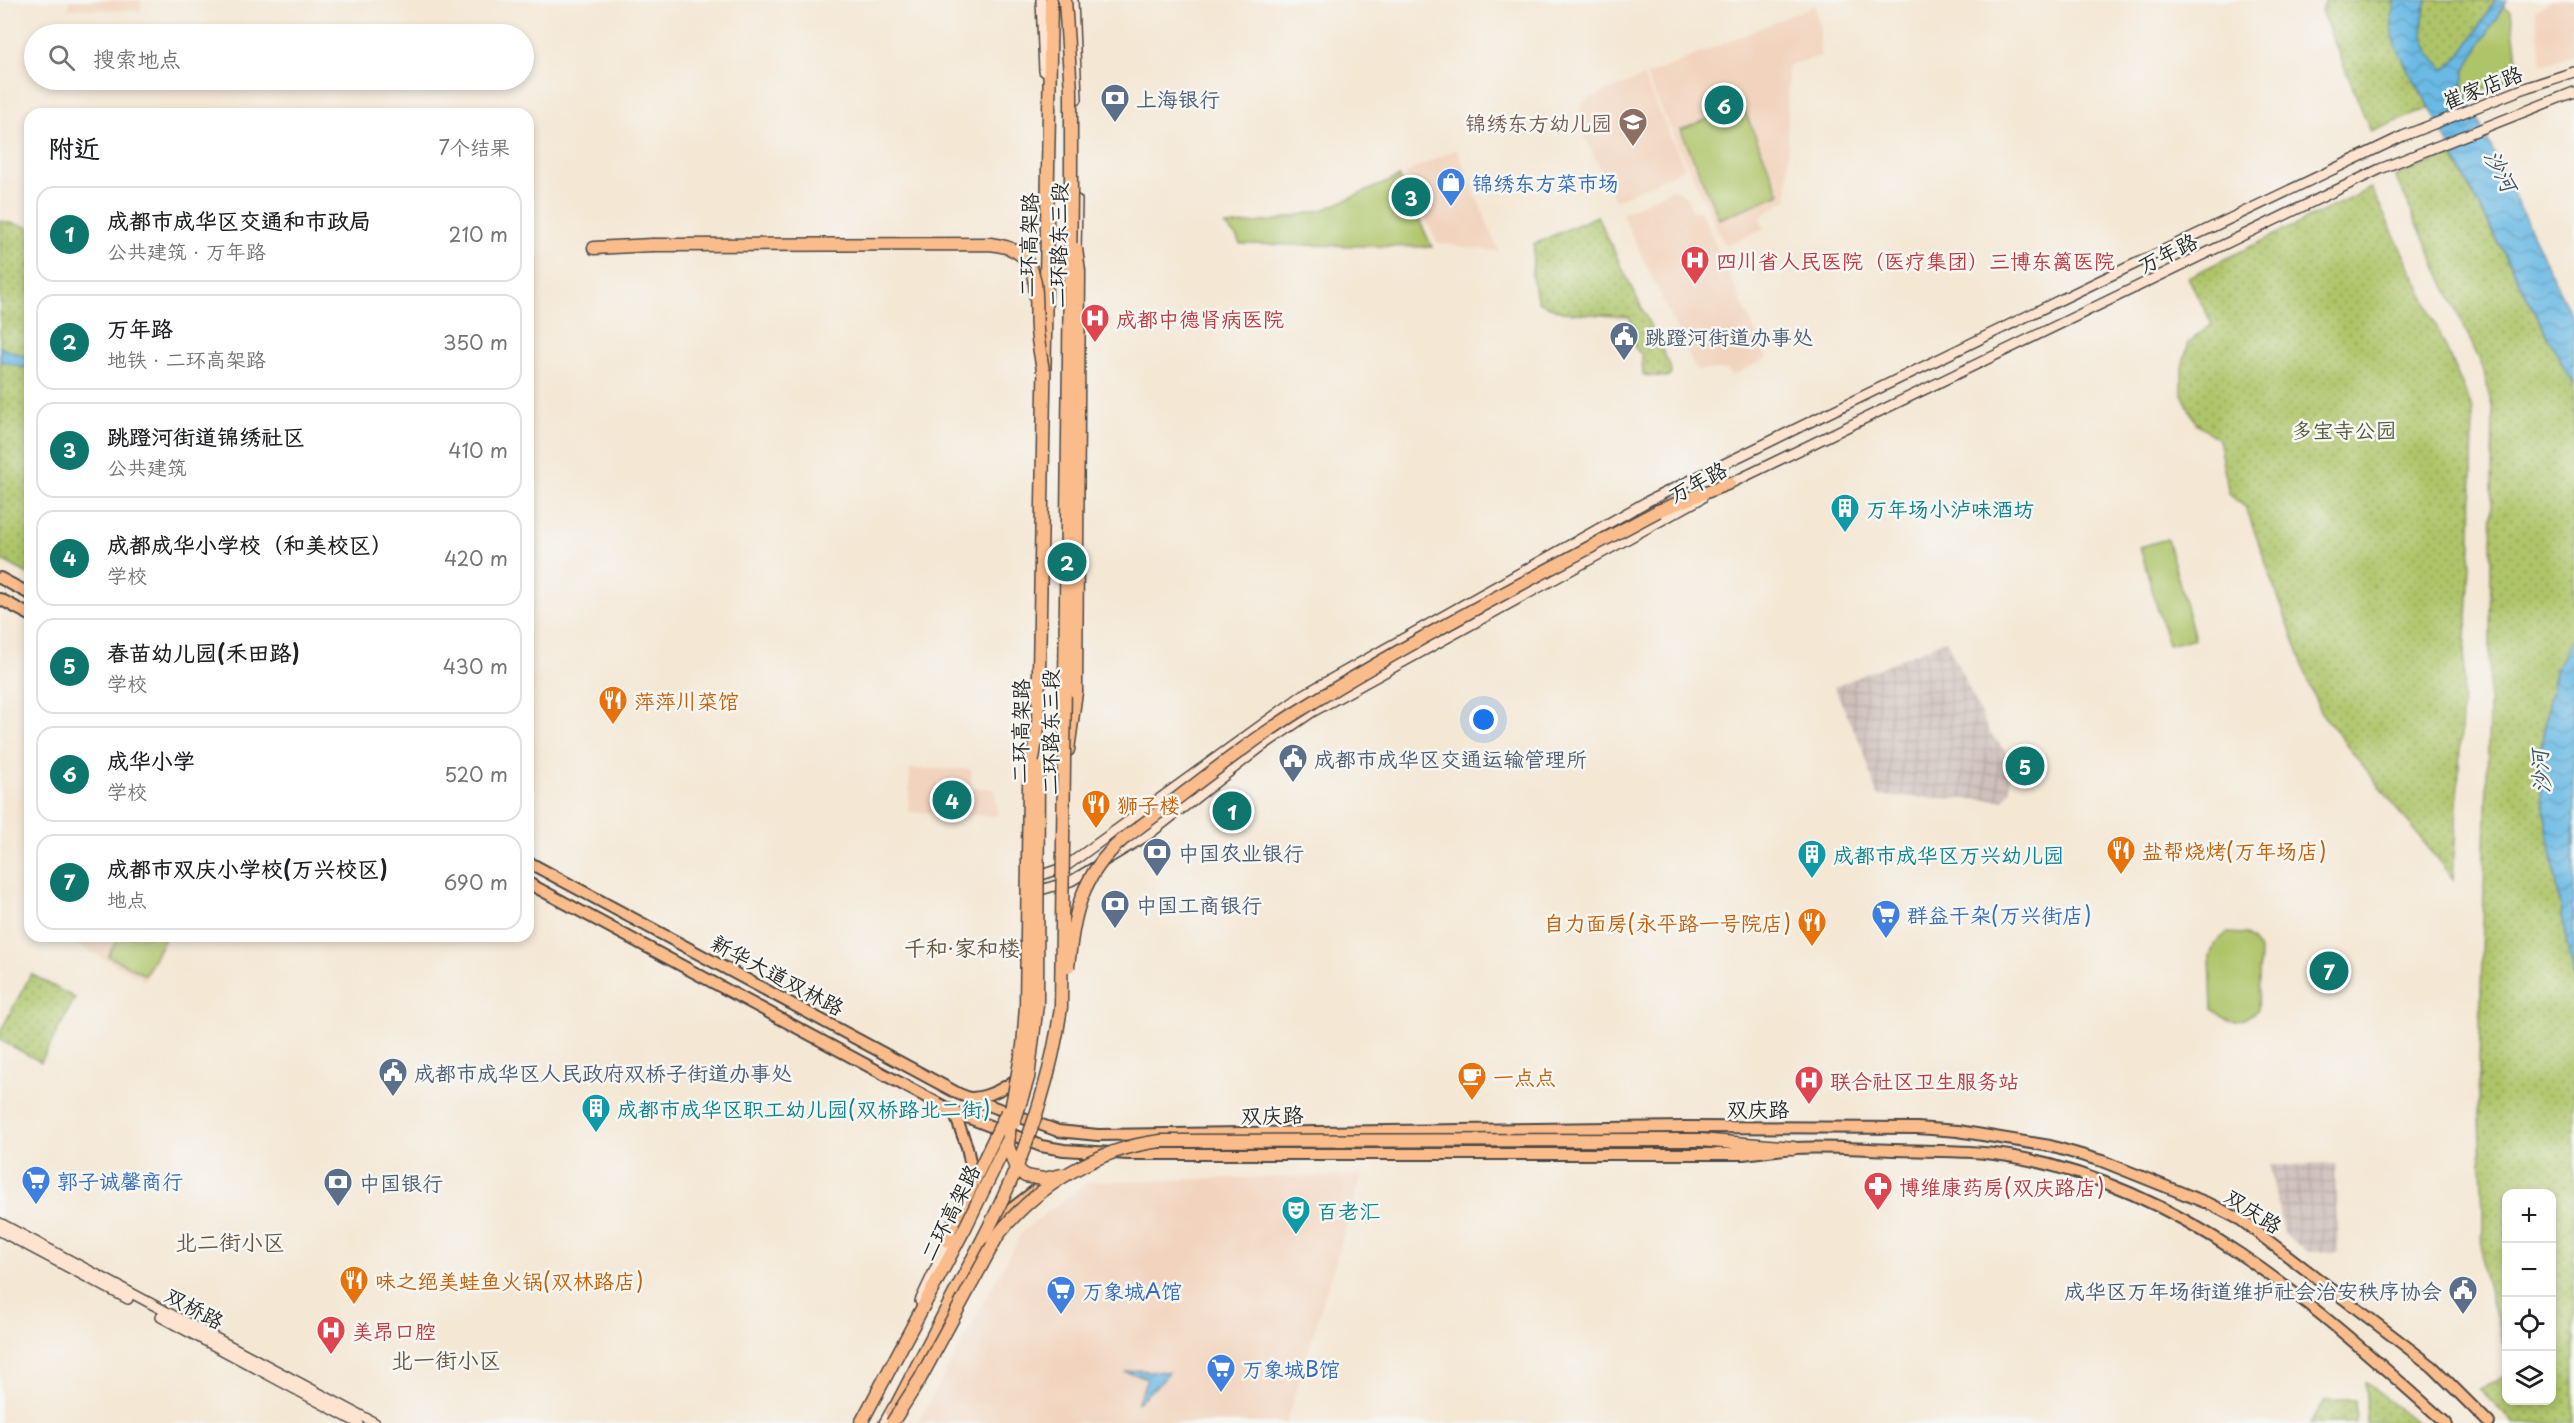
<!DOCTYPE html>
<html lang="zh">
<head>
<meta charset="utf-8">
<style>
	body { margin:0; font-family:"Playpen Sans","LXGW WenKai TC",sans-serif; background:#f2f2f2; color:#202124 }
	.controls { position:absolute; right:18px; bottom:18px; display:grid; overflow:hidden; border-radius:12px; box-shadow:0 3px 9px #0003 }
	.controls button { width:54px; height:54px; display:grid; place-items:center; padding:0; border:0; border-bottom:2px solid #e0e0e0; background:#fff; color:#202124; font:30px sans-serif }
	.you { position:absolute; left:1484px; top:720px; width:21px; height:21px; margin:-15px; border:4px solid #fff; border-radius:50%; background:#1a73e8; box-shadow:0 0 0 9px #1a73e833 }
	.badge { display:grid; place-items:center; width:39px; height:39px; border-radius:50%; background:#0f766e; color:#fff; font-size:20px; font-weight:700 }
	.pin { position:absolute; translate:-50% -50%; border:3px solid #fff; box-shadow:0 2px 6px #0006 }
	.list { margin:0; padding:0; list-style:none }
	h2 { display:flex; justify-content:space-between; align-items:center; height:78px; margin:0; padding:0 24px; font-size:26px }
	h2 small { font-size:20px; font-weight:400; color:#757577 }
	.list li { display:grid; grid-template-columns:39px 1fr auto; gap:18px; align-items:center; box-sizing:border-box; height:96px; margin:0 12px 12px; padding:0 12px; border:2px solid #e0e0e0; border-radius:18px }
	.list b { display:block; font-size:22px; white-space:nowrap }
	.list p { margin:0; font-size:20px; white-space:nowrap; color:#757577 }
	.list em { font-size:20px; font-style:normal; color:#757577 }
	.icon { flex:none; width:33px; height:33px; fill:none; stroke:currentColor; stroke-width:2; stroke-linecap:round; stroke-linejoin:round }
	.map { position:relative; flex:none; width:2574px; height:1423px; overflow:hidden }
	.search { position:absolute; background:#fff; box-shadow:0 3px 9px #0003; left:24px; top:24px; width:510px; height:66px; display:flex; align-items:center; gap:15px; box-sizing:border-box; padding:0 21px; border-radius:33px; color:#757577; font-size:22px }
	.panel { position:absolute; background:#fff; box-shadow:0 3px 9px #0003; left:24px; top:108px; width:510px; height:834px; border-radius:18px }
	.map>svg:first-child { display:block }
	.built { fill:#f2d4be }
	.industrial { fill:url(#industrial-grid) }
	.grass { fill:#aec468; stroke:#6c784a; stroke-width:1.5 }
	.park { fill:url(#park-dots); stroke:#6c784a; stroke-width:1.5 }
	.water { fill:url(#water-waves); stroke:#4a7288; stroke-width:1.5 }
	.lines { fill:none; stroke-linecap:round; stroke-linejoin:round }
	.secondary-casing { stroke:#494744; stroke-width:12 }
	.primary-casing { stroke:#494744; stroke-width:14 }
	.highway-casing { stroke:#494744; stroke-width:15 }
	.secondary { stroke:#fde4d1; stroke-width:9 }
	.primary { stroke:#fabc8b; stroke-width:10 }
	.highway { stroke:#fabc8b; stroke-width:12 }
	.highway-bridge-casing { stroke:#494744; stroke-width:15; stroke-linecap:butt }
	.highway-bridge { stroke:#fabc8b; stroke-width:12 }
	.labels { text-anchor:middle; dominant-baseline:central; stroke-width:5; stroke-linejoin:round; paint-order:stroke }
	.street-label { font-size:21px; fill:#2b2b2b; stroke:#f6f6f2 }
	.service-label { font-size:21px; fill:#4e5e75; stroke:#f6f6f2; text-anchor:start }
	.education-label { font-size:21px; fill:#785e54; stroke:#f6f6f2; text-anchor:end }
	.shop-label { font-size:21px; fill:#366cbe; stroke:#f6f6f2; text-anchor:start }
	.health-label { font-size:21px; fill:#be3a42; stroke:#f6f6f2; text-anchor:start }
	.park-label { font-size:21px; fill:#52593d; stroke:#f6f6f2 }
	.culture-label { font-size:21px; fill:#0d838f; stroke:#f6f6f2; text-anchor:start }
	.food-label { font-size:21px; fill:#c56008; stroke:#f6f6f2; text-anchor:start }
	.water-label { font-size:22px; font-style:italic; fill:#3e5662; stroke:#f6f6f2 }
	.neighbourhood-label { font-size:22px; fill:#685741; stroke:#f6f6f2 }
</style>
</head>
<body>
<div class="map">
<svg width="2574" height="1423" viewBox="0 0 2574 1423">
	<defs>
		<pattern id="industrial-grid" width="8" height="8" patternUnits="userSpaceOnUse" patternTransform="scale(1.5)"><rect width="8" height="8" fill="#cfc0ba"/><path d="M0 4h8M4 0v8" fill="none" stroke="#b2a5a0"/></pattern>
		<pattern id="park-dots" width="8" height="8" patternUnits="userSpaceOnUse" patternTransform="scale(1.5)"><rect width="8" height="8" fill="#aec468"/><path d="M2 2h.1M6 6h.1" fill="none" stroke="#8e9f56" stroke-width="1.8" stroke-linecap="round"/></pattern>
		<pattern id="water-waves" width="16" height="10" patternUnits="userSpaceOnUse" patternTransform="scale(1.5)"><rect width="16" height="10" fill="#69b9e4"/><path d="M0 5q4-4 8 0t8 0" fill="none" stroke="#5797b9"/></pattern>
	</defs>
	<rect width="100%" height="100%" fill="#f6f6f2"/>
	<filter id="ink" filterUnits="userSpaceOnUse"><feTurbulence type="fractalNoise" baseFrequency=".0167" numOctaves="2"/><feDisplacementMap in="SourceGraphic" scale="12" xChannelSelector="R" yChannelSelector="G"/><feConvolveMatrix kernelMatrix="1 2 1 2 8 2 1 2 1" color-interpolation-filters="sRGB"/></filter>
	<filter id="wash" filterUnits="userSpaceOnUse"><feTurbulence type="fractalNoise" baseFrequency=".008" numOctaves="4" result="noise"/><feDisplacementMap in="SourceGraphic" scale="24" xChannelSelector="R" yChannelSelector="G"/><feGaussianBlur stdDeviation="1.35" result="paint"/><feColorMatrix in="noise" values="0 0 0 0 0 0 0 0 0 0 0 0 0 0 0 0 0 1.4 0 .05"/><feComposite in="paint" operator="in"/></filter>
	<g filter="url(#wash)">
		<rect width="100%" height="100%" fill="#f4e7d4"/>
		<g class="built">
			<path d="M69 0H141V11L69 9Z"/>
			<path d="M2552 0H2574V54L2542 65 2535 10Z"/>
			<path d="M1815 5 1820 29V56L1788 66V199L1760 217 1764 229 1725 246 1646 76Z"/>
			<path d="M1643 77 1685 168 1615 201 1581 128V106L1588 99Z"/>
			<path d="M1457 149 1499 252 1437 243 1405 173Z"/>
			<path d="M1671 189 1680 191 1688 199 1692 211 1700 210 1767 358 1732 376 1727 370H1696L1622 214Z"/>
			<path d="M910 769H971V787L995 789 998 816 908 812Z"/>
			<path d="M61 936H169L145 981Z"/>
			<path d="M1362 1175 1286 1423H918L1022 1232 1088 1182Z"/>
		</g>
		<g class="industrial">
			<path d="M1946 640 1990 733 2010 756V790L2004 800 1877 796 1863 749 1834 687Z"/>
			<path d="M2335 1164 2338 1252H2307L2283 1233 2270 1165Z"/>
		</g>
		<g class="grass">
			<path d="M2503 6 2511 12 2519 75 2467 96 2463 88 2464 72Z"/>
			<path d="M1742 105 1780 194 1719 219 1681 130Z"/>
			<path d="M1399 177 1432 247 1240 244 1236 236 1225 226 1273 221 1325 209Z"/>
			<path d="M2167 539 2195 638 2168 645 2140 547Z"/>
			<path d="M2227 933 2246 934 2260 950 2258 1010C2237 1025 2233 1025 2212 1009L2210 956 2215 943Z"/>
			<path d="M119 936H166L145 975 108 956Z"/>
		</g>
		<g class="park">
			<path d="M2326 0H2395L2393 7 2404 63 2430 108 2371 132 2321 10Z"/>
			<path d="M2427 0H2495C2484 16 2461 64 2444 70 2421 47 2418 31 2427 0Z"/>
			<path d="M2452 155 2574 386V632L2556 667 2537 768 2574 985V1423H2513L2479 1389 2506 1375V1400H2552V1194H2506V1350L2482 1268 2483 1212 2478 1098 2489 709 2493 410 2483 368 2395 176Z"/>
			<path d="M2371 188 2418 284 2473 410 2471 546 2453 879 2319 710 2246 508 2229 494 2218 439 2196 423 2182 394V367L2189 342 2212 324 2188 277Z"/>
			<path d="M1597 216 1670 366 1671 375 1666 377 1643 375 1642 355 1635 348 1630 317 1562 312 1538 302 1532 276 1534 244Z"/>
			<path d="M0 221 30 227V575L0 559Z"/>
			<path d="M31 974 75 998 41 1062 0 1040V1032Z"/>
			<path d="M2365 1382 2417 1423H2367Z"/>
			<path d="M2326 1400H2355L2356 1423H2309Z"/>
		</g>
		<g class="water">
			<path d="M2395 0H2427C2418 30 2421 47 2444 69 2461 64 2484 16 2495 0H2507L2464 72 2463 88 2574 322V386C2526 294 2476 203 2431 109 2420 88 2405 68 2396 45 2391 30 2390 15 2395 0Z"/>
			<path d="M0 346C5 351 21 354 30 358V369L0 361Z"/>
			<path d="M2574 632V985L2537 768 2556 667Z"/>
			<path d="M1137 1370 1168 1372 1162 1381 1137 1403 1147 1380 1143 1376 1125 1372Z"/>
		</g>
	</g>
	<g filter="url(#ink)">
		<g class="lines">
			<g class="secondary-casing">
				<g id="secondary">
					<path d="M1041 0 1044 71"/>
					<path d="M1073 0 1077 99"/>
					<path d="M1076 252 1077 200"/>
					<path d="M1725 486 2380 169 2574 92"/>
					<path d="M1033 878 1065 867 1303 695 1648 501 2097 282 2403 136 2528 87 2574 72"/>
					<path d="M1034 892 1071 881 1148 835 1261 747 1312 712 1702 498"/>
					<path d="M0 1223 375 1423"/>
					<path d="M0 1231 128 1299"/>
					<path d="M920 1301 950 1237"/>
					<path d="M161 1317 358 1423"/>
					<path d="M884 1423 893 1407"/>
				</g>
			</g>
			<g class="primary-casing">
				<g id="primary">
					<path d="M0 578 30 594"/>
					<path d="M0 599 30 615"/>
					<path d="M528 862 959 1094 1058 1131 1098 1135 1684 1127 1917 1128 1958 1131 2050 1146 2102 1161 2212 1205 2241 1220 2433 1367 2489 1423"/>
					<path d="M528 883 954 1112 1041 1146 1064 1150 1128 1154H1743C1760 1152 1776 1150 1793 1148 1826 1146 1860 1149 1893 1150 1934 1151 1975 1150 2015 1157 2190 1190 2318 1309 2446 1423"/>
					<path d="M972 1098C988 1097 1008 1087 1020 1076"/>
					<path d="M954 1112 967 1147 976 1191"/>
					<path d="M992 1224 1041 1186"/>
				</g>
			</g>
			<g class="highway-casing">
				<g id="highway">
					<path d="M594 248 652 245"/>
					<path d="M1658 511 1729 483"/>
					<path d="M1038 728 1051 0"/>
					<path d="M1068 750 1076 692"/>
					<path d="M1700 1140 1794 1148"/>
					<path d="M948 1241 950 1230 967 1195"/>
					<path d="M892 1414 984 1237"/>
					<path d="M861 1423 965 1228"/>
				</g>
			</g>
			<use href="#secondary" class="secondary"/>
			<use href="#primary" class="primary"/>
			<use href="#highway" class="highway"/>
			<g class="highway-bridge-casing">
				<g id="highway-bridge">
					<path d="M652 245 990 244C1001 246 1012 247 1021 255 1041 271 1035 306 1037 330 1038 343 1041 357 1043 371"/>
					<path d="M1076 249 1079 271 1076 692"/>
					<path d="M1038 728 1029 784 1026 1006 1023 1046 1011 1110 1008 1146 1015 1166 1025 1176 1043 1179 1062 1175"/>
					<path d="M1068 967C1074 914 1080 877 1122 840 1182 796 1239 748 1302 709 1417 637 1539 575 1658 511"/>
					<path d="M1014 1123 1028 1078 1037 1004 1038 768"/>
					<path d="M967 1195 1007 1112"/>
					<path d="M965 1228 1007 1142"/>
					<path d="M984 1237C1022 1164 1050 1088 1061 1007L1071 191V91L1065 0"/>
					<path d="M892 1423 920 1379 998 1235C1036 1186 1099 1148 1161 1141L1700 1140"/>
				</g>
			</g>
			<use href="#highway-bridge" class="highway-bridge"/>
		</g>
	</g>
	<defs>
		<g id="bank-pin" transform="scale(1.5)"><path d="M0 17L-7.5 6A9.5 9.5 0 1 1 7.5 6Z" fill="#5c6f8a" stroke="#f6f6f2"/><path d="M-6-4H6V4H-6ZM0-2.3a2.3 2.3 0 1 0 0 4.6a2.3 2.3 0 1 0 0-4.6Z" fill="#fff"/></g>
		<g id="school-pin" transform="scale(1.5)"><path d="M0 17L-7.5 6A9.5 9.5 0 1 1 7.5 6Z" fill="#8d6e63" stroke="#f6f6f2"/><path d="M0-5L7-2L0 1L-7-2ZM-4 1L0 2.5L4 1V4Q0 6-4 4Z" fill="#fff"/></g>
		<g id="shop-pin" transform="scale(1.5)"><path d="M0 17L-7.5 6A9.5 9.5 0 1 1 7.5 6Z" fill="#3f7fe0" stroke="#f6f6f2"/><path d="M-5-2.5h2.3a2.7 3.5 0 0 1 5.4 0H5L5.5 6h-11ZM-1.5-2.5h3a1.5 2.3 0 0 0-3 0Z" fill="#fff"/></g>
		<g id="hospital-pin" transform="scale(1.5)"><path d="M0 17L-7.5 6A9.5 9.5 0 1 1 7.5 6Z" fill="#e0444e" stroke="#f6f6f2"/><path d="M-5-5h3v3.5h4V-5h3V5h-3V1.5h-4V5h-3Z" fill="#fff"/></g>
		<g id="civic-pin" transform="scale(1.5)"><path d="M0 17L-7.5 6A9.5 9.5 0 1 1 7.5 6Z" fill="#5c6f8a" stroke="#f6f6f2"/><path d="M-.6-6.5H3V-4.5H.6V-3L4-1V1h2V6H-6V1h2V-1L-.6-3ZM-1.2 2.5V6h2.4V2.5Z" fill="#fff"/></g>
		<g id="building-pin" transform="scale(1.5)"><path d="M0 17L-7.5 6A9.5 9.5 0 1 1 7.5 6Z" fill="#0f9aa8" stroke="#f6f6f2"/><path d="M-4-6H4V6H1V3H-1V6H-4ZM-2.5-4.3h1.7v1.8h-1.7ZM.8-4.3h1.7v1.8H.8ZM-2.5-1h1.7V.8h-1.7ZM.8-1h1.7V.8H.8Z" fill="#fff"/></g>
		<g id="restaurant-pin" transform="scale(1.5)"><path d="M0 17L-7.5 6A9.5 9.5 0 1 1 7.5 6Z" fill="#e8710a" stroke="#f6f6f2"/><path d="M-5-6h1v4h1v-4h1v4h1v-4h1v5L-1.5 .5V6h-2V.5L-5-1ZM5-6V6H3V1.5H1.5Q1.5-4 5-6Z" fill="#fff"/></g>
		<g id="supermarket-pin" transform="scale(1.5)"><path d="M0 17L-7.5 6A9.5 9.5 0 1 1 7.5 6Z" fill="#3f7fe0" stroke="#f6f6f2"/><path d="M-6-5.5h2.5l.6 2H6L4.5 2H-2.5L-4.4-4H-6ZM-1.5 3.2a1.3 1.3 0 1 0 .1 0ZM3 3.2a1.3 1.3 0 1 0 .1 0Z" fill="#fff"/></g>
		<g id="cafe-pin" transform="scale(1.5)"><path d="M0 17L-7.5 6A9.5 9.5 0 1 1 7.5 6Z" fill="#e8710a" stroke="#f6f6f2"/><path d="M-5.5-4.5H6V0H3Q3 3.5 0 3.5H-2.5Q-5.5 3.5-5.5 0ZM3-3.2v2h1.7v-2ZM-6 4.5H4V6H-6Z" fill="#fff"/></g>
		<g id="pharmacy-pin" transform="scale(1.5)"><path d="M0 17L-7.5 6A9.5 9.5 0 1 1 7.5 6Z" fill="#e0444e" stroke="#f6f6f2"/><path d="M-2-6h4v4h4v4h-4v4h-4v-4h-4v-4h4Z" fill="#fff"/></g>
		<g id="theatre-pin" transform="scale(1.5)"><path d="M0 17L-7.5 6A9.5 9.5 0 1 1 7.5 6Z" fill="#0f9aa8" stroke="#f6f6f2"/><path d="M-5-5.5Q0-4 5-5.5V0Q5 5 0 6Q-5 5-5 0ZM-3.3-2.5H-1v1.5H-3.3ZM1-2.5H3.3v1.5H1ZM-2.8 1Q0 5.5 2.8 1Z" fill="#fff"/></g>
	</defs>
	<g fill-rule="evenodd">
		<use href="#bank-pin" x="1115" y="98"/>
		<use href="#school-pin" x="1633" y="122"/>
		<use href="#shop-pin" x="1451" y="182"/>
		<use href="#hospital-pin" x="1695" y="260"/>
		<use href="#hospital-pin" x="1095" y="318"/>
		<use href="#civic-pin" x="1624" y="336"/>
		<use href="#building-pin" x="1845" y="508"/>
		<use href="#restaurant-pin" x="613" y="700"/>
		<use href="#civic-pin" x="1293" y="758"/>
		<use href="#restaurant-pin" x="1096" y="804"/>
		<use href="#restaurant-pin" x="2121" y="850"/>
		<use href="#bank-pin" x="1157" y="852"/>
		<use href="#building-pin" x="1812" y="854"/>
		<use href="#bank-pin" x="1115" y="904"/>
		<use href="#supermarket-pin" x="1886" y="914"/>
		<use href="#restaurant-pin" x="1812" y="922"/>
		<use href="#civic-pin" x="393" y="1072"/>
		<use href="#cafe-pin" x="1472" y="1076"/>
		<use href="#hospital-pin" x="1809" y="1080"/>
		<use href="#building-pin" x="596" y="1108"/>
		<use href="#supermarket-pin" x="36" y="1180"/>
		<use href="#bank-pin" x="338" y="1182"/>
		<use href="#pharmacy-pin" x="1878" y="1186"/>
		<use href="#theatre-pin" x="1296" y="1210"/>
		<use href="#restaurant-pin" x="354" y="1280"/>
		<use href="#supermarket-pin" x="1061" y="1290"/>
		<use href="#civic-pin" x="2463" y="1290"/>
		<use href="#hospital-pin" x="331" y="1330"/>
		<use href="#supermarket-pin" x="1221" y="1368"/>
	</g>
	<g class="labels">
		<g class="street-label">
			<text transform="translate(2482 86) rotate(-21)">崔家店路</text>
			<text transform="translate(1027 245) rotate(-88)">二环高架路</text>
			<text transform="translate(1057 245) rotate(-89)">二环路东三段</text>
			<text transform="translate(2167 252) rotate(-26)">万年路</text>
			<text transform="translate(1697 481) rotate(-28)">万年路</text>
			<text transform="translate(1019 731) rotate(-89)">二环高架路</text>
			<text transform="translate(1049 732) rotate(-90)">二环路东三段</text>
			<text transform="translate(778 974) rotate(28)">新华大道双林路</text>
			<text x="1758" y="1108">双庆路</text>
			<text transform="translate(1272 1114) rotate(-1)">双庆路</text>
			<text transform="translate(2254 1210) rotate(33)">双庆路</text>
			<text transform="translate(949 1212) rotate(-63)">二环高架路</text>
			<text transform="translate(195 1307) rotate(28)">双桥路</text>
		</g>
		<g class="service-label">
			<text x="1136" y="98">上海银行</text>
			<text x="1645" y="336">跳蹬河街道办事处</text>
			<text x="1314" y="758">成都市成华区交通运输管理所</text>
			<text x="1178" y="852">中国农业银行</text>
			<text x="1136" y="904">中国工商银行</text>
			<text x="414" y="1072">成都市成华区人民政府双桥子街道办事处</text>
			<text x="359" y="1182">中国银行</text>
			<text x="2442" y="1290" text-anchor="end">成华区万年场街道维护社会治安秩序协会</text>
		</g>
		<g class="education-label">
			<text x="1612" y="122">锦绣东方幼儿园</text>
		</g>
		<g class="shop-label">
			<text x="1472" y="182">锦绣东方菜市场</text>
			<text x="1907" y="914">群益干杂(万兴街店)</text>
			<text x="57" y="1180">郭子诚馨商行</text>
			<text x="1082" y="1290">万象城A馆</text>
			<text x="1242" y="1368">万象城B馆</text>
		</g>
		<g class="health-label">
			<text x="1716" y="260">四川省人民医院（医疗集团）三博东篱医院</text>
			<text x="1116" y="318">成都中德肾病医院</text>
			<text x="1830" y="1080">联合社区卫生服务站</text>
			<text x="1899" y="1186">博维康药房(双庆路店)</text>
			<text x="352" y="1330">美昂口腔</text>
		</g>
		<g class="park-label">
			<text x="2344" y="429">多宝寺公园</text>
		</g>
		<g class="culture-label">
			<text x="1866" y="508">万年场小泸味酒坊</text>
			<text x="1833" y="854">成都市成华区万兴幼儿园</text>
			<text x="617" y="1108">成都市成华区职工幼儿园(双桥路北二街)</text>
			<text x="1317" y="1210">百老汇</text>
		</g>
		<g class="food-label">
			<text x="634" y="700">萍萍川菜馆</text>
			<text x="1117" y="804">狮子楼</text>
			<text x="2142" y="850">盐帮烧烤(万年场店)</text>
			<text x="1791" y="922" text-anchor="end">自力面房(永平路一号院店)</text>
			<text x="1493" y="1076">一点点</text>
			<text x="375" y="1280">味之绝美蛙鱼火锅(双林路店)</text>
		</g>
		<g class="water-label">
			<text transform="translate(2502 170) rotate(62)">沙河</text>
			<text transform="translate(2539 772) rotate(-94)">沙河</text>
		</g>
		<g class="neighbourhood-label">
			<text x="962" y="946">千和·家和楼</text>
			<text x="230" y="1240">北二街小区</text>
			<text x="446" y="1358">北一街小区</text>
		</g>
	</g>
</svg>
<div class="controls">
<button>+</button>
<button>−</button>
<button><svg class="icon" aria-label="locate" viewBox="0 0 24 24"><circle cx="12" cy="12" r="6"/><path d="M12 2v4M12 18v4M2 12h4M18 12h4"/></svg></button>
<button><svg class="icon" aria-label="layers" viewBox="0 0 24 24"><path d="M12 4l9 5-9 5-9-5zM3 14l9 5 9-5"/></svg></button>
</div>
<div class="you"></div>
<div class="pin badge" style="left:1232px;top:811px">1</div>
<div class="pin badge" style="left:1067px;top:562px">2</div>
<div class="pin badge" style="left:1411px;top:197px">3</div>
<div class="pin badge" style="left:952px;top:800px">4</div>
<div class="pin badge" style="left:2025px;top:766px">5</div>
<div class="pin badge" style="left:1724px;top:105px">6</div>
<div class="pin badge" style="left:2329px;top:971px">7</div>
<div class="search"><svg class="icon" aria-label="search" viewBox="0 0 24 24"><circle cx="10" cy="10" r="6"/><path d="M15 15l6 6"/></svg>搜索地点</div>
<section class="panel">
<h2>附近<small>7个结果</small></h2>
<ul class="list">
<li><span class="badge">1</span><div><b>成都市成华区交通和市政局</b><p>公共建筑 · 万年路</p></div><em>210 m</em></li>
<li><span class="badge">2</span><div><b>万年路</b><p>地铁 · 二环高架路</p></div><em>350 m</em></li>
<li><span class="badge">3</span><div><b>跳蹬河街道锦绣社区</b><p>公共建筑</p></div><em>410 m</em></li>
<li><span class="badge">4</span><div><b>成都成华小学校（和美校区）</b><p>学校</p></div><em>420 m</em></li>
<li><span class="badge">5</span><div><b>春苗幼儿园(禾田路)</b><p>学校</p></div><em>430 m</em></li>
<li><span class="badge">6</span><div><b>成华小学</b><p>学校</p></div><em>520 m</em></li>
<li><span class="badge">7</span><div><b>成都市双庆小学校(万兴校区)</b><p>地点</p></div><em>690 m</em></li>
</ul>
</section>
</div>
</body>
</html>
